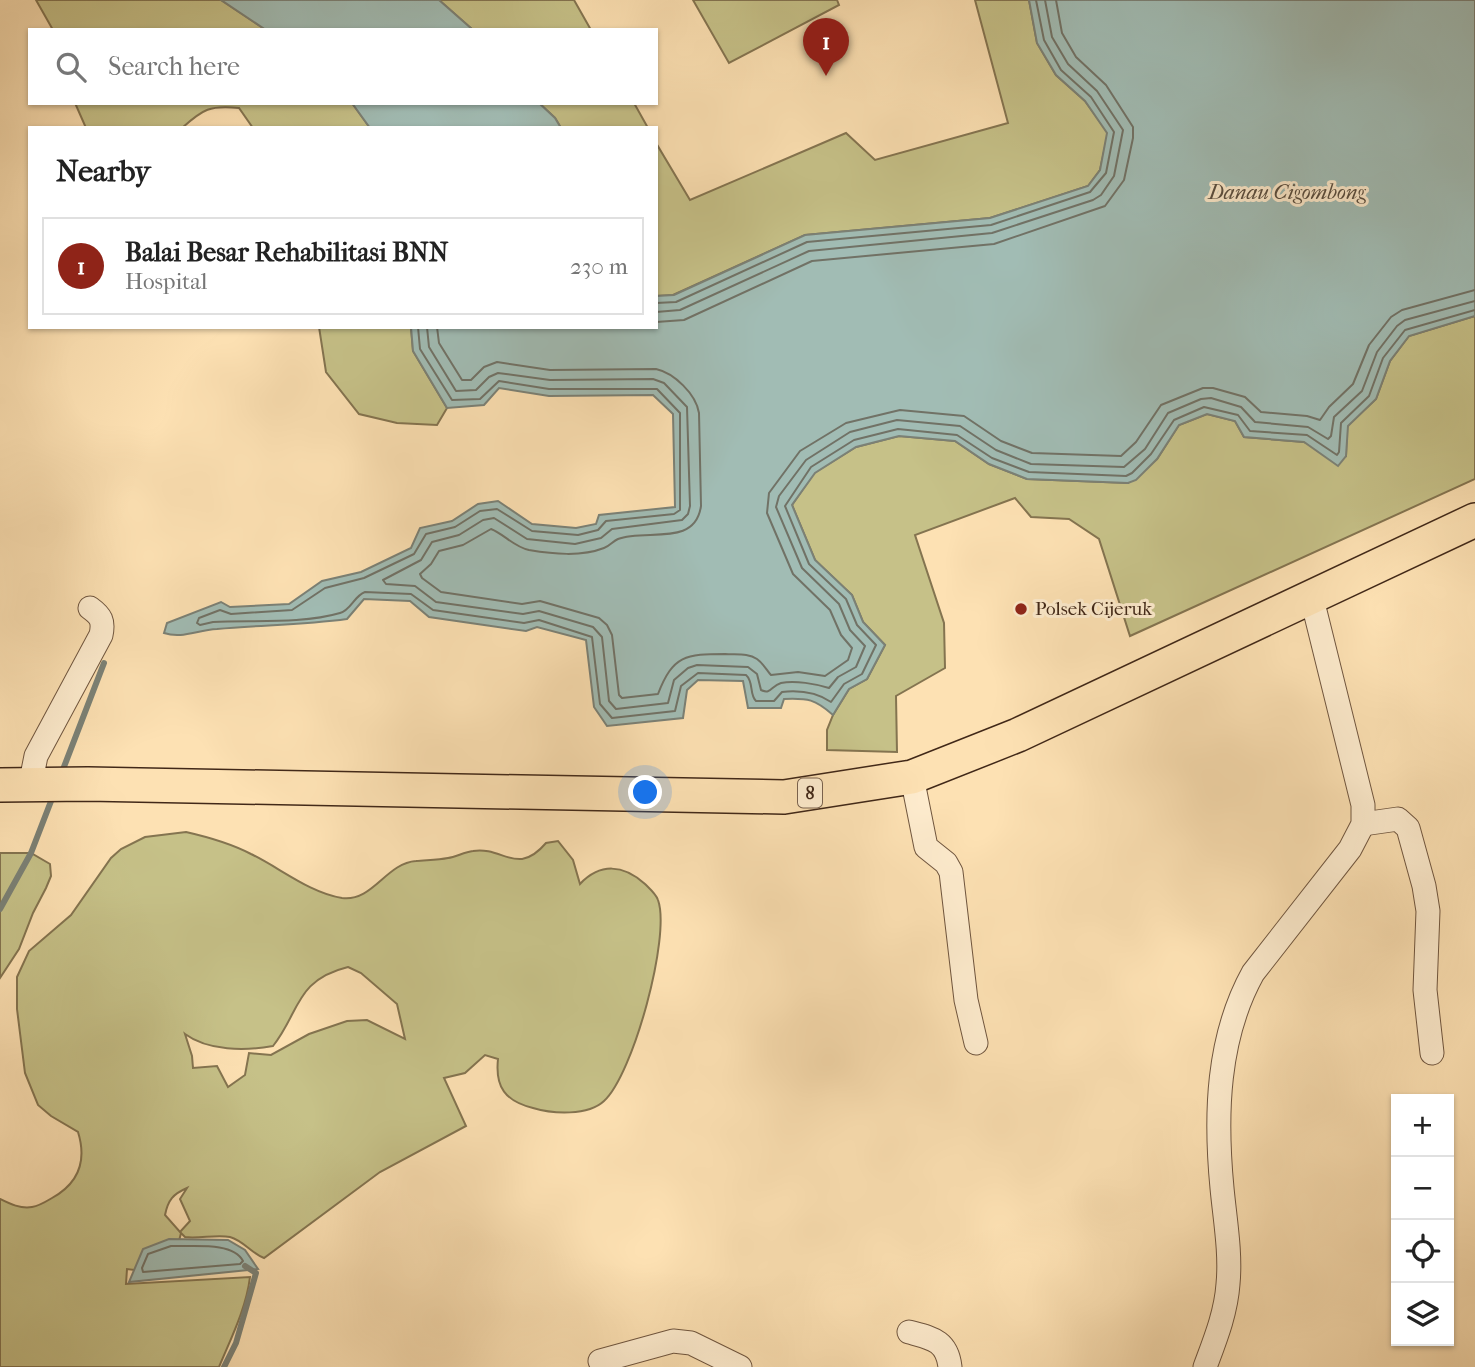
<!DOCTYPE html>
<html lang="en">
<head>
<meta charset="utf-8">
<style>
	body { margin:0; font-family:"IM FELL French Canon",serif; background:#f2f2f2; color:#222 }
	.controls { position:absolute; right:21px; bottom:21px; display:grid; overflow:hidden; border-radius:0px; box-shadow:0 2px 5px #0004 }
	.controls button { width:63px; height:63px; display:grid; place-items:center; padding:0; border:0; border-bottom:2px solid #e0e0e0; background:#fff; color:#222; font:35px sans-serif }
	.you { position:absolute; left:646px; top:793px; width:24px; height:24px; margin:-18px; border:5px solid #fff; border-radius:50%; background:#1a73e8; box-shadow:0 0 0 10px #1a73e833 }
	.badge { display:grid; place-items:center; width:46px; height:46px; border-radius:50%; background:#8f2418; color:#fff; font-size:23px; font-weight:700 }
	.pin { position:absolute; translate:-50% -58px; filter:drop-shadow(0 2px 4px #0008) }
	.pin::after { content:''; position:absolute; top:37px; width:24px; height:21px; background:inherit; clip-path:polygon(0 0,100% 0,50% 100%) }
	.list { margin:0; padding:0; list-style:none }
	h2 { display:flex; justify-content:space-between; align-items:center; height:91px; margin:0; padding:0 28px; font-size:30px }
	h2 small { font-size:23px; font-weight:400; color:#767676 }
	.list li { display:grid; grid-template-columns:46px 1fr auto; gap:21px; align-items:center; box-sizing:border-box; height:98px; margin:0 14px 14px; padding:0 14px; border:2px solid #e0e0e0; border-radius:0px }
	.list b { display:block; font-size:26px; white-space:nowrap }
	.list p { margin:0; font-size:23px; white-space:nowrap; color:#767676 }
	.list em { font-size:23px; font-style:normal; color:#767676 }
	.icon { flex:none; width:38px; height:38px; fill:none; stroke:currentColor; stroke-width:2; stroke-linecap:round; stroke-linejoin:round }
	.map { position:relative; flex:none; width:1475px; height:1367px; overflow:hidden }
	.search { position:absolute; background:#fff; box-shadow:0 2px 5px #0004; left:28px; top:28px; width:630px; height:77px; display:flex; align-items:center; gap:18px; box-sizing:border-box; padding:0 24px; border-radius:0px; color:#767676; font-size:26px }
	.panel { position:absolute; background:#fff; box-shadow:0 2px 5px #0004; left:28px; top:126px; width:630px; height:203px; border-radius:0px }
	.map>svg:first-child { display:block }
	.green { fill:#c6c188; stroke:#847450; stroke-width:2; fill-rule:evenodd }
	.water { fill:#a1bcb4; stroke:#7b8176; stroke-width:2 }
	.lines { fill:none; stroke-linecap:round; stroke-linejoin:round }
	.shore { stroke:#717266; stroke-width:2 }
	.stream { stroke:#7b8176; stroke-width:6 }
	.minor-casing { stroke:#70563f; stroke-width:25 }
	.highway-casing { stroke:#412818; stroke-width:36 }
	.minor { stroke:#feecce; stroke-width:23 }
	.highway { stroke:#fde1b3; stroke-width:33 }
	.poi-dot { fill:#8f2418; stroke:#feecce; stroke-width:2.5 }
	.labels { text-anchor:middle; dominant-baseline:central; stroke-width:6; stroke-linejoin:round; paint-order:stroke }
	.shield { fill:#feecce; stroke:#7a634f; stroke-width:2 }
	.shield-label { font-size:18px; font-weight:bold; fill:#412818 }
	.poi-label { font-size:19px; fill:#412818; stroke:#feecce; text-anchor:start }
	.water-label { font-size:21px; font-style:italic; fill:#594d3f; stroke:#feecce }
</style>
</head>
<body>
<div class="map">
<svg width="1475" height="1367" viewBox="0 0 1475 1367">
	<rect width="100%" height="100%" fill="#fde1b3"/>
	<filter id="stains"><feTurbulence type="fractalNoise" baseFrequency=".00286" numOctaves="4"/><feColorMatrix values="0 0 0 0 .2 0 0 0 0 .09 0 0 0 0 .02 0 0 0 .5 -.17"/></filter>
	<radialGradient id="worn" r=".72"><stop offset=".6" stop-color="#630" stop-opacity="0"/><stop offset="1" stop-color="#630" stop-opacity=".3"/></radialGradient>
	<g class="green">
		<path d="M36 0H221L266 30H53Z"/>
		<path d="M439 0H574L591 30H473Z"/>
		<path d="M693 0H837L839 5 729 63Z"/>
		<path d="M975 0H1029L1037 43 1056 75 1085 101 1108 133 1100 170 1088 186 990 218 805 235 673 295 656 296V143L690 200 846 133 875 160 1008 123Z"/>
		<path d="M75 103H352L370 128H253L239 108C210 105 203 109 182 128H86Z"/>
		<path d="M539 103H634L648 128H561L555 118Z"/>
		<path d="M1475 316V479L1130 636 1099 539 1069 519 1031 517 1015 498 915 535 944 623 945 668 896 696 897 752 827 750V730L833 715 849 689 867 679 885 645 863 622 852 595 815 560 792 505 814 473 856 447 899 436 955 441 989 464 1027 479 1128 483 1157 459 1179 425 1207 414 1235 421 1244 437 1304 442 1346 456 1347 426 1376 399 1390 361 1409 336Z"/>
		<path d="M319 327H411L413 351 447 408 437 425 397 423 359 414 326 372Z"/>
		<path d="M186 832C208 837 230 843 251 854 280 868 310 893 342 898 373 902 386 863 416 861 426 860 438 860 448 858 456 857 464 852 473 851 503 846 517 877 546 843L558 841 573 860 580 884C600 863 623 864 645 884 649 888 656 894 658 900 671 936 633 1075 604 1101 588 1116 553 1114 533 1108 505 1101 495 1087 498 1059L485 1055 465 1073 444 1078 466 1126 380 1172 264 1258C251 1253 244 1241 230 1237 217 1234 199 1239 185 1237L181 1233 177 1249 143 1271 127 1269 126 1284 250 1277C246 1309 231 1338 219 1367H0V1199C10 1204 21 1209 32 1207 39 1206 47 1201 52 1198 79 1183 87 1161 78 1132L51 1116 38 1105 25 1073 17 1009V977L29 951 71 915 111 858 121 849 145 837ZM348 967 361 973 397 1004 405 1039 367 1020 347 1021 309 1034 271 1055 249 1053 245 1075 228 1087 217 1066 193 1068 192 1056 185 1034C208 1051 245 1051 273 1046 300 1012 295 980 348 967ZM187 1188 180 1199 190 1221 180 1232 165 1215C168 1200 173 1194 187 1188Z"/>
		<path d="M0 853H31L50 864 51 876 46 888 33 913 19 949 0 978Z"/>
	</g>
	<g class="water">
		<path d="M221 0H439L473 30H266Z"/>
		<path d="M1029 0H1475V316L1409 336 1390 361 1376 399 1348 426 1346 456 1338 466 1304 442 1244 437 1235 421 1207 414 1179 425 1157 459 1136 480 1128 483 1027 479 989 464 955 441 899 436 856 447 815 473 792 505 815 560 852 595 863 622 885 645 867 679 849 689 833 715C815 699 808 698 784 699L781 708H748L743 681 698 680 687 690 683 718 607 726 594 707 586 640 537 627 526 631 429 617 410 601 364 599 347 619C303 625 260 625 217 629 197 630 182 639 164 633L167 623 221 602 230 607 289 604 322 581 361 572 411 548 420 528 452 521 478 504 498 501 532 524 576 528 596 524 599 515 675 507 673 414 653 395 549 396 499 388 484 405 447 408 413 351 411 327H656V296L674 295 805 235 990 218 1088 186 1100 170 1107 133 1085 101 1056 75 1037 43Z"/>
		<path d="M352 103H539L555 118 561 128H370Z"/>
		<path d="M169 1239 228 1240 245 1250 258 1269 129 1282 143 1249Z"/>
	</g>
	<g class="lines">
		<g class="shore">
			<path d="M656 303 676 302 807 242 991 225 1090 192 1106 173 1114 132 1091 97 1061 70 1044 40 1036 0"/>
			<path d="M656 312 680 310 809 251 992 233 1093 200 1101 195 1114 176 1123 130 1097 91 1068 64 1052 37 1045 0"/>
			<path d="M656 322 684 320 812 261 994 244 1105 206 1124 180 1133 138V127L1106 85 1076 57 1062 33 1056 0"/>
			<path d="M418 327 420 349 452 400 480 399 499 381 549 389H657L680 413V510L674 514 606 521 598 530 578 535 532 531 497 509 480 511 455 527 426 534 414 554 364 578 325 588 292 610 231 614 220 610 199 618 197 623 200 625 213 622C252 620 303 624 340 613 351 610 354 596 365 592L411 594 433 610 524 623 539 620 592 637 600 704 612 718 675 711 681 686 698 673 746 675C754 682 749 694 756 701H774L782 692C800 690 816 692 831 702L844 684 862 674 876 645 857 625 846 599 809 564 785 506 811 467 854 440 898 429 957 435 992 458 1029 472 1126 476 1132 473 1151 454 1174 420 1204 407 1238 415 1250 431 1307 435 1337 455 1339 452 1341 423 1369 396 1383 358 1405 330 1475 310"/>
			<path d="M427 327 429 347 456 391 476 390 489 377 498 373 550 380 653 379 664 383 687 407 690 506 688 514 682 520 612 529 601 538 575 544 527 539 494 518 483 520 459 535 432 542 421 560 383 580 386 584 415 586 436 602 523 614 539 611 593 627 602 637 609 701 616 709 668 703 674 680 688 668 697 665 748 667 757 674 761 690C771 695 771 686 781 683 795 680 816 684 829 688L838 677 856 667 865 646 850 630 839 604 802 568 776 507 779 496 806 460 850 432 897 420 960 426 996 450 1031 464 1124 467 1145 449 1168 413 1201 399 1211 398 1241 407 1255 422 1308 427 1328 439 1331 436 1334 417 1362 391 1377 352 1397 326 1405 320 1475 301"/>
			<path d="M437 327 439 343 462 380H471L484 367 497 362 550 370 656 369C674 373 696 394 699 413L701 506C695 548 645 528 618 539 613 541 610 546 604 548 581 557 553 554 529 550 514 547 504 534 491 529L463 545 439 551 431 564 420 574 422 578 441 592 522 604 540 601 599 618 607 625 612 635 619 695 622 698 658 694C673 655 686 654 725 654 736 655 748 653 757 659 764 664 767 671 771 675L798 672 825 676 848 660 852 648 841 635 830 610 793 574 767 513 769 493 800 451 846 423 900 410 964 416 1001 441 1032 453 1121 456 1136 442 1161 405 1203 388H1213L1245 397 1261 412 1307 416 1320 420 1329 407 1353 384 1369 345 1391 317 1402 310 1475 290"/>
			<path d="M171 1246C191 1247 233 1241 243 1261L240 1264 143 1272 142 1268 148 1254Z"/>
		</g>
		<g class="stream">
			<path d="M62 772 104 663"/>
			<path d="M0 909 31 853 53 796"/>
			<path d="M224 1367 236 1343 256 1273 245 1266"/>
		</g>
		<g class="minor-casing">
			<g id="minor">
				<path d="M912 777 926 847 946 863 951 872 966 1000 976 1043"/>
				<path d="M30 786 36 756 101 635C104 621 101 616 90 608"/>
				<path d="M1363 824 1398 819 1408 828 1424 886 1428 911 1425 990 1432 1053"/>
				<path d="M909 1332C931 1338 947 1340 950 1367"/>
				<path d="M600 1361 673 1341 691 1343 740 1367"/>
				<path d="M1205 1367C1215 1340 1226 1313 1228 1284 1231 1253 1225 1220 1222 1188 1215 1115 1217 1038 1253 973L1350 849 1363 824V805L1312 599"/>
			</g>
		</g>
		<g class="highway-casing">
			<path id="highway" d="M0 785 88 784 784 797 912 777 1018 735 1475 520"/>
		</g>
		<use href="#minor" class="minor"/>
		<use href="#highway" class="highway"/>
	</g>
	<circle class="poi-dot" cx="1021" cy="609" r="7"/>
	<g class="labels">
		<rect class="shield" x="798" y="778.5" width="24" height="29" rx="5"/>
		<g class="shield-label">
			<text x="810" y="793">8</text>
		</g>
		<g class="poi-label">
			<text x="1035" y="609">Polsek Cijeruk</text>
		</g>
		<g class="water-label">
			<text x="1287" y="192">Danau Cigombong</text>
		</g>
	</g>
	<rect width="100%" height="100%" filter="url(#stains)"/>
	<rect width="100%" height="100%" fill="url(#worn)"/>
</svg>
<div class="controls">
<button>+</button>
<button>−</button>
<button><svg class="icon" aria-label="locate" viewBox="0 0 24 24"><circle cx="12" cy="12" r="6"/><path d="M12 2v4M12 18v4M2 12h4M18 12h4"/></svg></button>
<button><svg class="icon" aria-label="layers" viewBox="0 0 24 24"><path d="M12 4l9 5-9 5-9-5zM3 14l9 5 9-5"/></svg></button>
</div>
<div class="you"></div>
<div class="pin badge" style="left:826px;top:76px">1</div>
<div class="search"><svg class="icon" aria-label="search" viewBox="0 0 24 24"><circle cx="10" cy="10" r="6"/><path d="M15 15l6 6"/></svg>Search here</div>
<section class="panel">
<h2>Nearby<small></small></h2>
<ul class="list">
<li><span class="badge">1</span><div><b>Balai Besar Rehabilitasi BNN</b><p>Hospital</p></div><em>230 m</em></li>
</ul>
</section>
</div>
</body>
</html>
